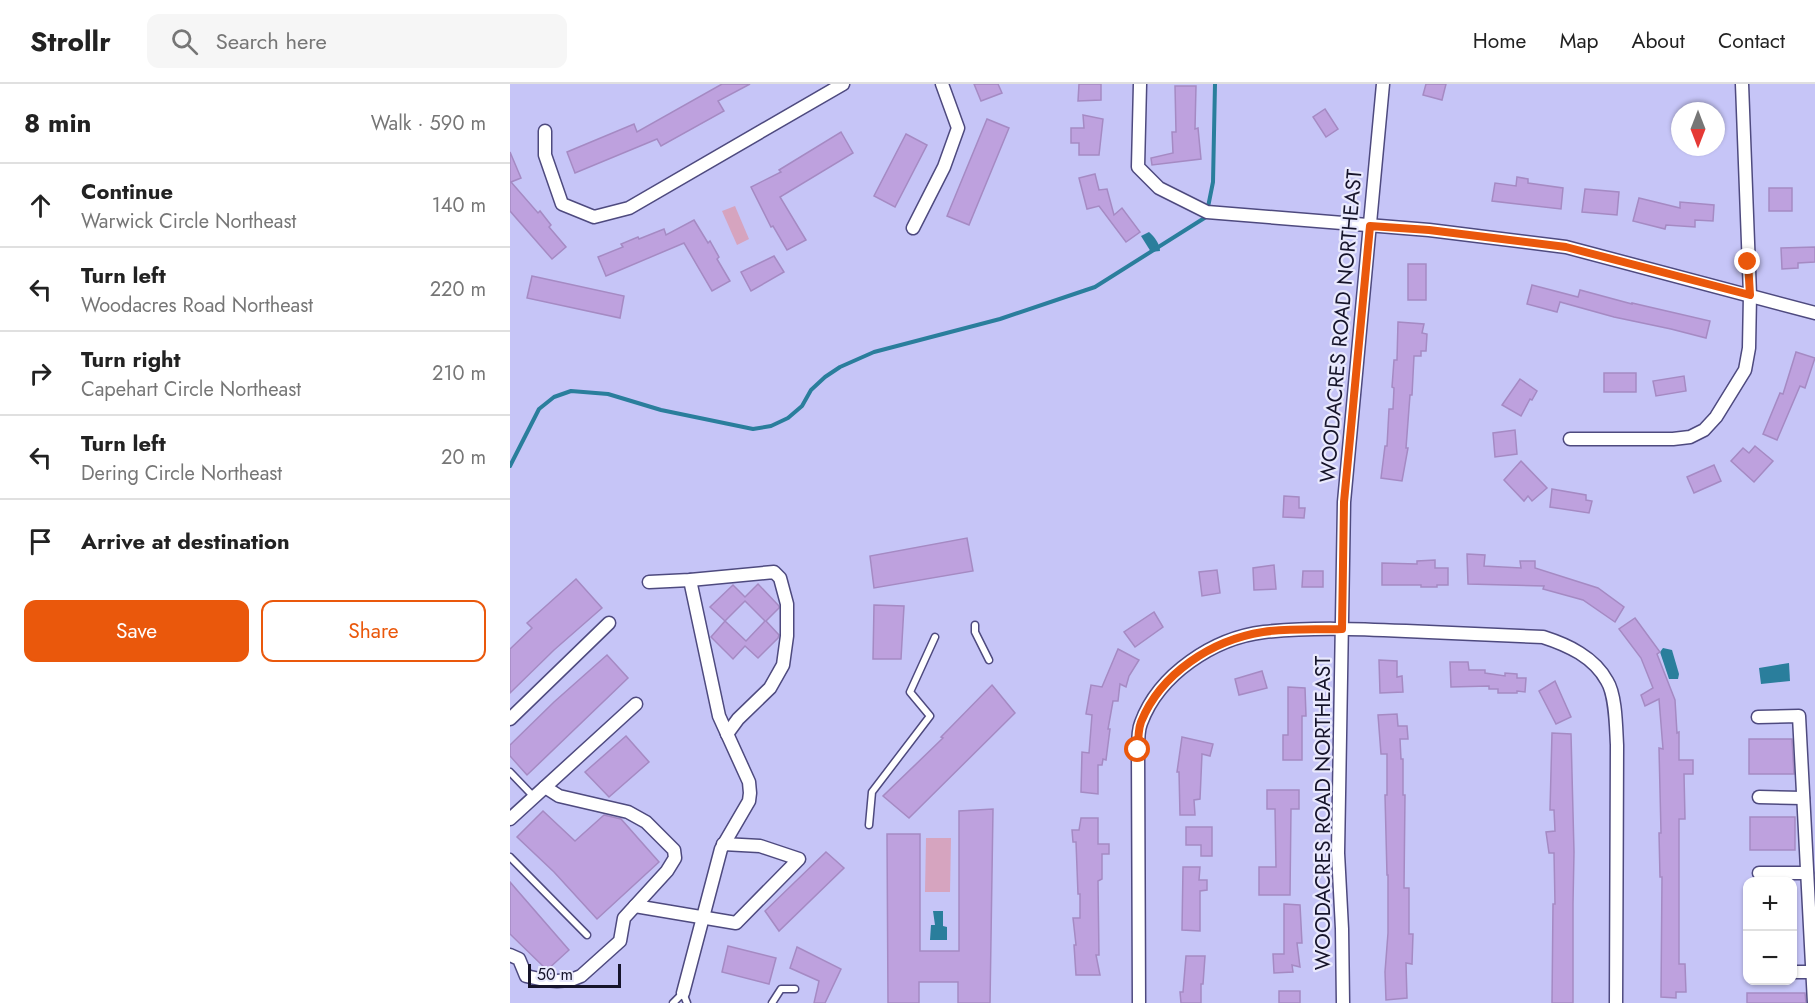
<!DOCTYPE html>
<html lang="en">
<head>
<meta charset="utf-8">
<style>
	body { margin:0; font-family:Jost,sans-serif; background:#f6f6f6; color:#222 }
	.controls { position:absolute; right:18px; bottom:18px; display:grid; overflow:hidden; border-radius:12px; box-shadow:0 2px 4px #0004 }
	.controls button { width:54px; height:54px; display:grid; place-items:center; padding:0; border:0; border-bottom:2px solid #e0e0e0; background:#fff; color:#222; font:30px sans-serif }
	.compass { position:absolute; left:1161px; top:18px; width:54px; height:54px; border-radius:50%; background:#fff; box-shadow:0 2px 4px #0004; rotate:180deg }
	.scale { position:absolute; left:18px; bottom:15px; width:93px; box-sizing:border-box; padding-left:6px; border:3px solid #16142a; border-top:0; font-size:16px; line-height:21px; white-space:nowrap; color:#16142a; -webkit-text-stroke:4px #e9e9fd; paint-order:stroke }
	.stop { position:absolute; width:18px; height:18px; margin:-14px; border:4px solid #ea580c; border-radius:50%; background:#fff }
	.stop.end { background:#ea580c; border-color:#fff; box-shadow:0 2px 6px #0008 }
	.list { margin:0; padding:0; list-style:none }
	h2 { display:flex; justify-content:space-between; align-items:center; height:78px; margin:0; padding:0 24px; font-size:26px }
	h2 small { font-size:20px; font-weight:400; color:#767676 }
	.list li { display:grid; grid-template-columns:39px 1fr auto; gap:18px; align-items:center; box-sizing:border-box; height:84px; padding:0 24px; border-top:2px solid #e0e0e0 }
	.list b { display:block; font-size:22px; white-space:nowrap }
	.list p { margin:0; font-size:20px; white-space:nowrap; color:#767676 }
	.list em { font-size:20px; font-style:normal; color:#767676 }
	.actions { display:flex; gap:12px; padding:18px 24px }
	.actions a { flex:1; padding:14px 0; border:2px solid #ea580c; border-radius:12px; text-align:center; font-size:21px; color:#ea580c }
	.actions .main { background:#ea580c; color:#fff }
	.icon { flex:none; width:33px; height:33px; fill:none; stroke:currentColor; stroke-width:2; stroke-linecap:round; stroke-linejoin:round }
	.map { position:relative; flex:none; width:1305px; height:919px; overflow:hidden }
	header { display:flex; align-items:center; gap:36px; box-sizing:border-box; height:84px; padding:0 30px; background:#fff; border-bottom:2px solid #e0e0e0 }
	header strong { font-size:28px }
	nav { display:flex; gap:33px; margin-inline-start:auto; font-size:21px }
	.search { width:420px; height:54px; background:#f6f6f6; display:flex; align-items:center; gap:15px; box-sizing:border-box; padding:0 21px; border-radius:12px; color:#767676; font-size:22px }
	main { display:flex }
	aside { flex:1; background:#fff }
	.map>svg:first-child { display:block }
	.green { fill:#d6a4bf }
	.water { fill:#2a7e9c }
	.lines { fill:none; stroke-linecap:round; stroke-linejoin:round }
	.stream { stroke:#2a7e9c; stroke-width:4 }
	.building { fill:#bea1de; stroke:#a58ac3; stroke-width:1.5; fill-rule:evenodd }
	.lane-casing { stroke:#4e4a7f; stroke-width:9 }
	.street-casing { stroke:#4e4a7f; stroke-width:15 }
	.lane { stroke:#fff; stroke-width:6 }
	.street { stroke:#fff; stroke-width:12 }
	.route { stroke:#ea580c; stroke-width:8 }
	.labels { text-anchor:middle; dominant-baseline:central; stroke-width:4.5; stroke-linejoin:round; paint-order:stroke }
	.street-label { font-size:21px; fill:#16142a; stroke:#e9e9fd }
</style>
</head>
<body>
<header>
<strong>Strollr</strong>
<div class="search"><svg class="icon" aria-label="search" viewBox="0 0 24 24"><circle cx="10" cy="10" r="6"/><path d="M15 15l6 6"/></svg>Search here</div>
<nav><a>Home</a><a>Map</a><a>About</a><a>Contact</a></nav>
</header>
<main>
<aside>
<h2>8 min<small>Walk · 590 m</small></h2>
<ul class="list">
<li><svg class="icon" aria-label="ahead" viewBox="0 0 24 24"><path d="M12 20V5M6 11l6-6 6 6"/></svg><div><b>Continue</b><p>Warwick Circle Northeast</p></div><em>140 m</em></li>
<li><svg class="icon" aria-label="left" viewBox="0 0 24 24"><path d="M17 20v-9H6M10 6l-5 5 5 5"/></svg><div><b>Turn left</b><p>Woodacres Road Northeast</p></div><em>220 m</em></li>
<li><svg class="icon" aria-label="right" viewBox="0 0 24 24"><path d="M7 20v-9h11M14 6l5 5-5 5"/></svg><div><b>Turn right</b><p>Capehart Circle Northeast</p></div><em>210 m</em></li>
<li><svg class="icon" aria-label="left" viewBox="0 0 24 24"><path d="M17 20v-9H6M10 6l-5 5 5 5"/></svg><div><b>Turn left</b><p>Dering Circle Northeast</p></div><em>20 m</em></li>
<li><svg class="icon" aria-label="arrive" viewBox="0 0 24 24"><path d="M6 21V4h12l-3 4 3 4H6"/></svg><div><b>Arrive at destination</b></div></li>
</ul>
<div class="actions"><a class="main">Save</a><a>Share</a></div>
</aside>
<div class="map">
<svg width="1305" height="919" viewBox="0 0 1305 919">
	<rect width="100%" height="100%" fill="#c6c5f7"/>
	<g class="green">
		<path d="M225 122 239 155 227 161 212 127Z"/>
		<path d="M416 754H441L440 808H415Z"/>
	</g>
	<g class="water">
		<path d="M639 148C644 152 650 160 650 167L641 168 631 152Z"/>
		<path d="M1153 564 1162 566 1169 590 1168 595H1159L1150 568Z"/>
		<path d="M1279 579 1280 597 1251 600 1249 584Z"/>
		<path d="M423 827H433V842L437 843V856H420L421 841H425Z"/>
	</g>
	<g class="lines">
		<path class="stream" d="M0 382 29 325 44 313 61 307 98 310 151 326 243 345 261 342 278 334 292 322 301 306 315 293 330 283 364 268 490 235 585 203 696 133 703 98 705 0"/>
	</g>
	<g class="building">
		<path d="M212 0H240L208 17 214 27 151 62 147 55 65 89 57 68 124 40 127 48Z"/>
		<path d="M464 0H488L492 9 471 17Z"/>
		<path d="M569 0H591V16L568 17Z"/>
		<path d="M916 0H936L932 16 913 11Z"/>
		<path d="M665 2H686L685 45 688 44 691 75 642 81 641 74 663 69 662 48H666Z"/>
		<path d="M815 25 828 45 816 53 803 33Z"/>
		<path d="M573 31 593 35 589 71H569V59H561V44H574Z"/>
		<path d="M477 35 499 44 459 141 437 132Z"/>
		<path d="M331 48 343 69 270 113 296 156 277 166 263 142 261 143 241 103 271 88 269 86Z"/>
		<path d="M396 50 417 61 385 123 364 112Z"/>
		<path d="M0 68 11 94 1 98 28 129 30 127 41 141 39 143 56 163 42 175 0 127Z"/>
		<path d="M585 90 589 106 597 105 604 131 612 124 630 148 616 158 589 122 577 125 569 94Z"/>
		<path d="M1007 93 1018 95V99L1053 104 1051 125 982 117 985 99 1006 102Z"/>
		<rect x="1259" y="104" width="23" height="23"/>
		<path d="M1075 105 1109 108 1107 131 1072 128Z"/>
		<path d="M1129 114 1170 124V118L1204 121 1203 137 1185 136V143L1156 141 1155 145 1123 137Z"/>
		<path d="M184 136 198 159 200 157 209 173 207 175 220 197 202 207 174 159 96 192 88 173 113 163 111 160 128 153 129 155 154 145 156 151Z"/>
		<path d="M1305 163V178L1288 179V184L1272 185 1271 164Z"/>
		<path d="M264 172 274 188 241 207 231 188Z"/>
		<rect x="898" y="180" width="18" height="36"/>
		<path d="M22 192 114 212 110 234 17 214Z"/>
		<path d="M1022 201 1068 213 1070 206 1122 220V219L1200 237 1196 254 1161 245 1104 233 1050 218 1047 228 1017 220Z"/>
		<path d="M888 238 914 240 912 249 917 250 916 267H911V272H904L902 311H900L896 364H898L892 397 871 394 875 362H877L879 325H883L884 304 882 303 884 276H887Z"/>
		<path d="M1286 268 1305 274 1295 304 1290 302 1267 356 1253 350 1270 309 1273 310Z"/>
		<rect x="1094" y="289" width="32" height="19"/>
		<path d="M1174 292 1176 307 1146 312 1143 297Z"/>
		<path d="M1010 295 1027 307 1022 316 1020 315 1011 332 992 321Z"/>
		<path d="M1005 346 1007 370 985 373 983 349Z"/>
		<path d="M1245 362 1263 377 1244 398 1221 377 1233 364 1239 369Z"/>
		<path d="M1011 377 1037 404 1022 417 1018 412 1014 417 994 396Z"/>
		<path d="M1204 381 1211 397 1184 409 1177 393Z"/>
		<path d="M1042 405 1076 411V416L1082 417 1079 429 1040 423Z"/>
		<path d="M774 412 789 413V424H795L794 434 773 433Z"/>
		<path d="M457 454 463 487 364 504 360 472Z"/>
		<path d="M957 470 975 471 974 482 1011 484 1010 477H1025V484L1088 504 1114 523 1105 538 1073 516 1033 505 1034 502 958 500Z"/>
		<path d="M925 476V484H938V501H927V503H911V501H872V479L907 480V477Z"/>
		<path d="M764 481 766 505 744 506 743 484Z"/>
		<path d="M707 486 710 509 692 512 689 488Z"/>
		<path d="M793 487H813V503H792Z"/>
		<path d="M66 495 92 524 44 566 0 609V565L22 544 17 539Z"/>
		<path d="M248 500 269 522V524L256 537 269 551 268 554 248 574 235 562 223 575 201 553 215 537 200 523 223 501 235 513ZM235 517 255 537 236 557 215 537Z"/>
		<path d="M364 521 394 522 391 575H363Z"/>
		<path d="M644 528 653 543 625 563 614 548Z"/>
		<path d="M1125 534 1150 568 1147 570 1165 616 1167 649 1169 648V676H1183V690H1174L1175 735H1169V880H1175L1176 908H1166V914L1151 913 1152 793H1150L1149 749H1151L1149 664 1153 665 1149 615 1135 622 1131 611 1143 604 1131 574 1109 545Z"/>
		<path d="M608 565 629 576 619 592 616 603 610 600 608 617H603L598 645H600L596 676 593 675 592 681H588V710L571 708 572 668 579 669 582 631 576 630 581 601 592 603Z"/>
		<path d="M97 571 118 594 17 691 0 672V661L44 618Z"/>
		<path d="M869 576 887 577V593L892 592 893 608 870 609Z"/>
		<path d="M940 578H958L959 586H975V589L995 592V589L1007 590V594H1016L1015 608 1007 607V609H988V605H979V602L941 603Z"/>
		<path d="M752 587 757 604 729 611 725 595Z"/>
		<path d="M1045 597 1061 633 1046 640 1029 607Z"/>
		<path d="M482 601 505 629 399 734 373 712 433 654 431 653Z"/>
		<path d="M778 603 795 604 796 632H792V676H773V651H778Z"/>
		<path d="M887 630 888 642H897L898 655H890L891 675H893V711H895L894 804H899V850H903L902 880 896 879 897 914 876 916 875 888 878 849V791H877L875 711H877V670H871L868 631Z"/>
		<path d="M1042 649 1061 650 1064 768 1063 820V919H1042L1043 820H1045L1044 769H1039L1036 748 1045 747 1044 726H1040Z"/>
		<path d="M116 652 139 678 99 713 75 688Z"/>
		<path d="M672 653 703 660 700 672 692 670 690 715 684 716 685 731H670L669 688H667Z"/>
		<path d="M1239 655H1282L1284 690H1239Z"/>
		<path d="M757 706H789V725H781L780 811H749V783H766L765 725H757Z"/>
		<path d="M483 725 480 919H448V898H409V919H378L377 750H410V867H449V727Z"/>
		<path d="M33 727 65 757 94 731 111 735 149 778 87 835 44 788 7 753Z"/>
		<rect x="1240" y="733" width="45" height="33"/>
		<path d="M571 734H588V760H599V770H592V795L588 797 589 871H586L590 891H566L564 861H566L563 834H570V810H568L566 758H563L562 746H569Z"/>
		<path d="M676 743H702V772H691V761H676Z"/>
		<path d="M316 768 334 784 269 847 255 827Z"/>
		<path d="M673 783H690L689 796H697V806L690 807V847L672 846Z"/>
		<path d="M0 798 59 866 37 886 0 850Z"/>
		<path d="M774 820 790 821 792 859H787L790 883 782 881 783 888 764 889 763 870H774Z"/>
		<path d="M218 862 266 874 259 900 212 888Z"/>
		<path d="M287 863 331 885 315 919H304L309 897 280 884Z"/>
		<path d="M676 872H695L693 900H691V919H671L670 908H673Z"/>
		<rect x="769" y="907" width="21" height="12"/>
		<path d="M1237 909H1295L1296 919H1237Z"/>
	</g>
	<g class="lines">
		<g class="lane-casing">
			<g id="lane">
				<path d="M465 541V548L479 576"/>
				<path d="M0 688 24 713"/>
				<path d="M359 741 362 708 420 632 400 608 425 553"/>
				<path d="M0 773 77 851"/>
				<path d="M163 919 173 909 177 919"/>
				<path d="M262 919 271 905H285"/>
			</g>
		</g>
		<g class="street-casing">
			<g id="street">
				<path d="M630 0 628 83 649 104 697 128 919 146 1056 163 1305 229"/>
				<path d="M35 47V71L52 120 84 133 119 124 333 0"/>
				<path d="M403 144 434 83 448 44 432 0"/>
				<path d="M1060 355H1163L1180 353 1194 346 1206 333 1235 286 1239 264 1240 211 1232 0"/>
				<path d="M139 498 180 496 264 488 270 494 277 520V552L273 581 260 604 228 635 217 650"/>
				<path d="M1248 633 1289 632 1304 919"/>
				<path d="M0 635 99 539"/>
				<path d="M1249 713 1293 714"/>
				<path d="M0 735 126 620"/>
				<path d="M1249 789H1297"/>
				<path d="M125 822 226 839 289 775 250 762 213 760"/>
				<path d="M0 871 9 875 16 892 34 896 47 897 61 896 71 892 110 857 114 834 157 787 165 774 164 766 136 738 118 728 49 712 35 703"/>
				<path d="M1282 888H1303"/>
				<path d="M173 909 211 765 239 717 240 709 239 698 209 632 180 496"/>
				<path d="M629 919 628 666C628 657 628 646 631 639 649 590 704 554 754 548 801 543 849 545 896 547 942 549 987 551 1033 553 1058 561 1084 573 1097 597 1106 611 1106 644 1107 661L1106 919"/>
				<path d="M833 919 832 845 828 769 834 418 873 0"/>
			</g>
		</g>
		<use href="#lane" class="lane"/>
		<use href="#street" class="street"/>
	</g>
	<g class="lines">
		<path class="route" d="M628 666C628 657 628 646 631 638 651 589 702 556 753 548 778 544 806 546 832 545L834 418 860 142 919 146 1056 163 1240 211 1238 178"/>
	</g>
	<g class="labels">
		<g class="street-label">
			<text transform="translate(831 242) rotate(-85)">WOODACRES ROAD NORTHEAST</text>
			<text transform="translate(813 729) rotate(-90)">WOODACRES ROAD NORTHEAST</text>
		</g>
	</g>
</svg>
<div class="controls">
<button>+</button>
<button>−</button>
</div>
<svg class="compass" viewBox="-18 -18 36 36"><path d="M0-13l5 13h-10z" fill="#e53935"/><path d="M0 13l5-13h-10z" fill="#767676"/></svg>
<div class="scale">50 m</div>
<div class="stop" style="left:628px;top:666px"></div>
<div class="stop end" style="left:1238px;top:178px"></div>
</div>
</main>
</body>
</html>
